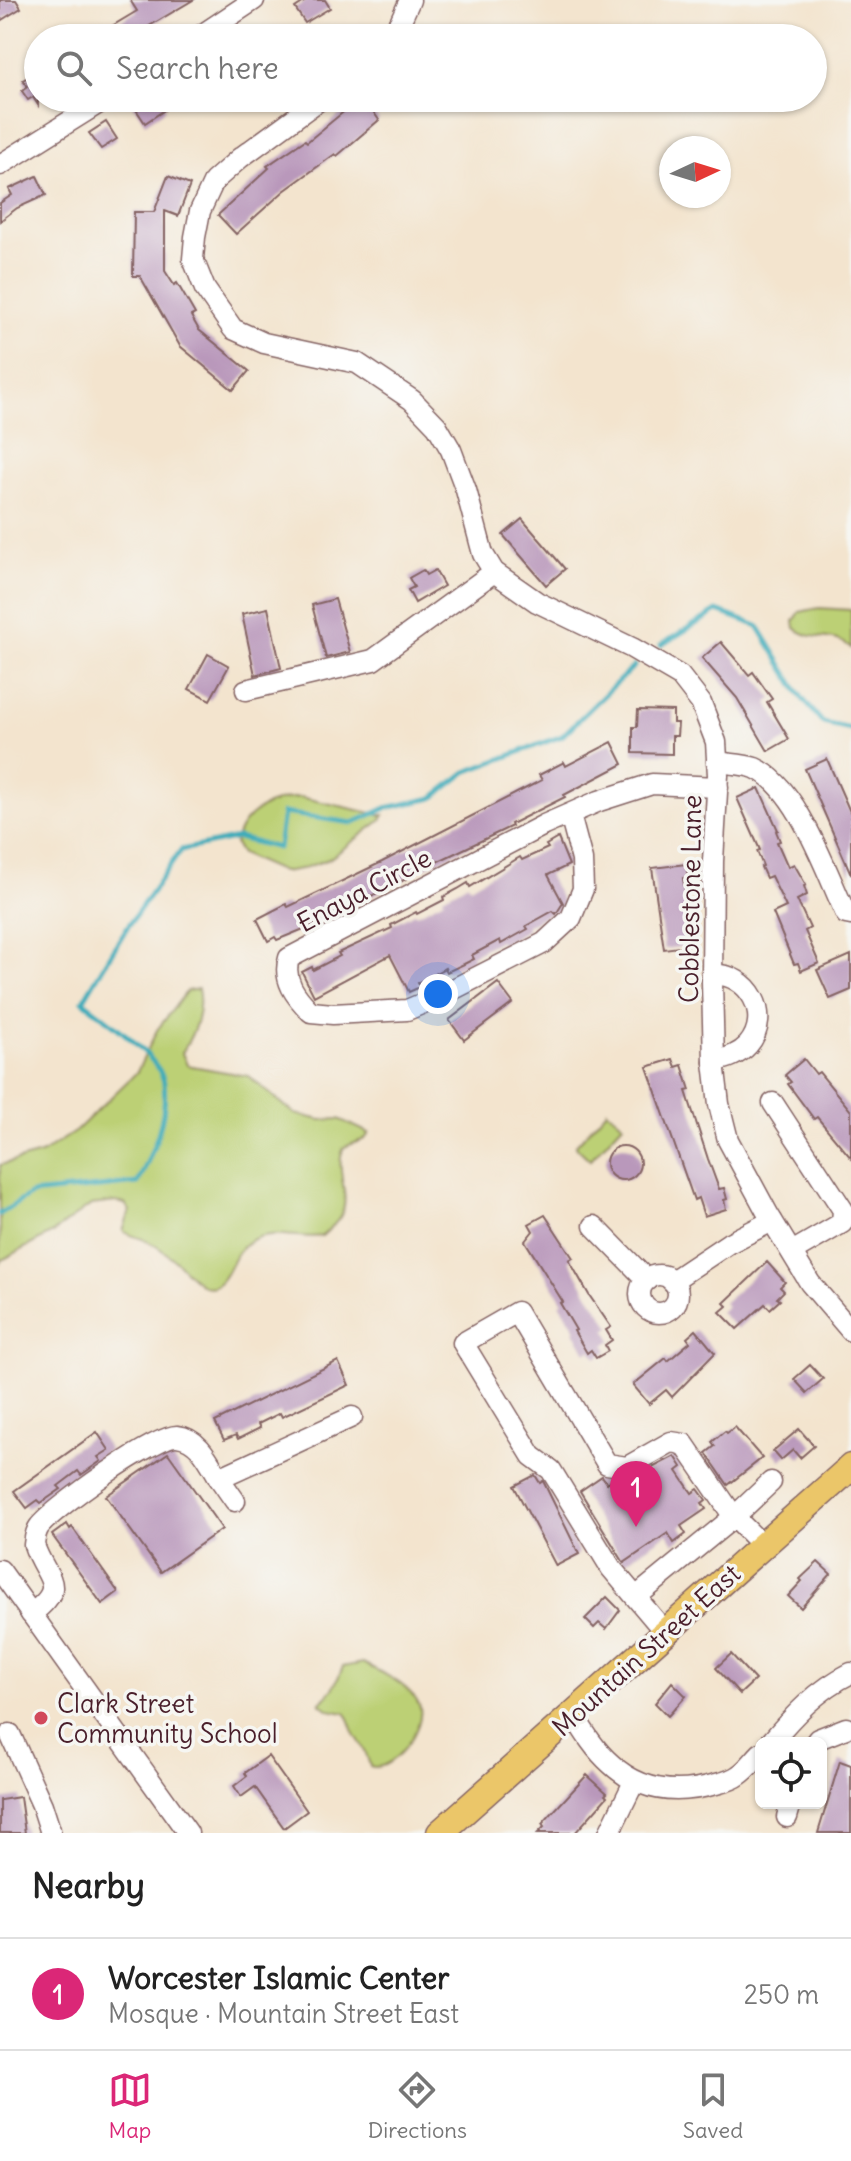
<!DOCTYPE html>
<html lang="en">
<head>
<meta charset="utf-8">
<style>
	body { margin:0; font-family:Delius,sans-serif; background:#f6f6f6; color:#222 }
	.controls { position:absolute; right:24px; bottom:24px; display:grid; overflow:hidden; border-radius:12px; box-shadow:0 2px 6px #0004 }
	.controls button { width:72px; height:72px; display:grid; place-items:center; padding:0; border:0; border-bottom:2px solid #e0e0e0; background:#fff; color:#222; font:40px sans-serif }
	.compass { position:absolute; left:659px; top:136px; width:72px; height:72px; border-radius:50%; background:#fff; box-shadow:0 2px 6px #0004; rotate:86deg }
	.you { position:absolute; left:438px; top:994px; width:28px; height:28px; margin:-20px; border:6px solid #fff; border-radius:50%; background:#1a73e8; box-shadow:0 0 0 12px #1a73e833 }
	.badge { display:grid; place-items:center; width:52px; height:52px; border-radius:50%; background:#db2777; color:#fff; font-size:26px; font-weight:700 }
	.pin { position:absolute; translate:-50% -66px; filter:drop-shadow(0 2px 4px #0008) }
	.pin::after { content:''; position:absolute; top:42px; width:28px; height:24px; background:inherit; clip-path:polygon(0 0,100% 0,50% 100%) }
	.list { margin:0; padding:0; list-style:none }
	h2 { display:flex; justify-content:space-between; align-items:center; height:104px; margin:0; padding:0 32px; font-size:34px }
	h2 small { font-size:26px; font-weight:400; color:#767676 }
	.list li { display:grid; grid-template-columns:52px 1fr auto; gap:24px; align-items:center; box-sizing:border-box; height:112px; padding:0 32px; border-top:2px solid #e0e0e0 }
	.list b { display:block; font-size:30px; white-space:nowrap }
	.list p { margin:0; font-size:26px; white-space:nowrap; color:#767676 }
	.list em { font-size:26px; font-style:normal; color:#767676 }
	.icon { flex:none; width:44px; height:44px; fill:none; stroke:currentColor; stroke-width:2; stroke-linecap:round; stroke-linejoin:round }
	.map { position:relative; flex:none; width:851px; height:1833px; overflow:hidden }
	.search { position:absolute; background:#fff; box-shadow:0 2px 6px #0004; left:24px; right:24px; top:24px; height:88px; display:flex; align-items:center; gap:20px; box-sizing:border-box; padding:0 28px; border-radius:44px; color:#767676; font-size:30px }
	.sheet { height:216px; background:#fff }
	nav { display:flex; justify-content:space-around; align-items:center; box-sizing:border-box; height:112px; border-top:2px solid #e0e0e0; background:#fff; font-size:22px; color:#767676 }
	nav a { display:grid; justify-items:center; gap:4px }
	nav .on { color:#db2777 }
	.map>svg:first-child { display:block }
	.green { fill:#bcd074; stroke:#837850; stroke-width:2 }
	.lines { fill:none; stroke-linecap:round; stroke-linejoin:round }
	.stream { stroke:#3dacba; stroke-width:5 }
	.building { fill:#b998bb }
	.minor-casing { stroke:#856464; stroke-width:23 }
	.major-casing { stroke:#856464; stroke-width:29 }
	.minor { stroke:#fff; stroke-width:20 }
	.major { stroke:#ebc669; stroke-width:26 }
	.poi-dot { fill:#d1495b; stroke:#f6f6f2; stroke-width:3 }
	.labels { text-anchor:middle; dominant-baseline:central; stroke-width:7; stroke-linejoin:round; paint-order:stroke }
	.street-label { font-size:26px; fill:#4a1f2b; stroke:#f6f6f2 }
	.poi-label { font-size:26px; fill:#4a1f2b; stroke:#f6f6f2; text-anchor:start }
</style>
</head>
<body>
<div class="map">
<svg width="851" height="1833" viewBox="0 0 851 1833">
	<rect width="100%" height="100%" fill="#f6f6f2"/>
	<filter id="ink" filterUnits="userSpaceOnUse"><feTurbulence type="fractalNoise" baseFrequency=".0125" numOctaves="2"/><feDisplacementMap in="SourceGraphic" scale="16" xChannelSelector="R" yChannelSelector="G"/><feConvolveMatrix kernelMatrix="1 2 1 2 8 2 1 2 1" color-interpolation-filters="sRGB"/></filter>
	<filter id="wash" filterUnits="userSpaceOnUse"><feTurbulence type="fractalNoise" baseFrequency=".006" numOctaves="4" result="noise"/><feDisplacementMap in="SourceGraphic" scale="32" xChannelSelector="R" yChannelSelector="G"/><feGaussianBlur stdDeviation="1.8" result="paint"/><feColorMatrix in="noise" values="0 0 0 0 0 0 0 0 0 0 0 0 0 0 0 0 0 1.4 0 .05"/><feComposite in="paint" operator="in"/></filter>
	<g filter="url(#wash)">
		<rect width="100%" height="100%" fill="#f3e4ce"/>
		<g class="green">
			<path d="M819 608 851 610V648C835 632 812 643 795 628L794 621 800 612Z"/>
			<path d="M300 797 380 815H384L380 821 329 859 301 869 282 872 241 854 235 844C240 813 272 799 300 797Z"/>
			<path d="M198 989C203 1013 194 1032 182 1053L187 1065 248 1076 295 1114 321 1120 339 1119 369 1133 365 1139 344 1147C333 1170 353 1195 340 1217 336 1224 328 1230 322 1236 301 1240 275 1229 254 1239 237 1246 233 1263 224 1277 208 1302 189 1273 176 1261 169 1255 160 1248 151 1243 141 1237 132 1237 123 1231L130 1211 125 1204 116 1202 91 1205 51 1234 2 1260 0 1265V1165L41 1154 76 1131 137 1072 157 1030 187 991Z"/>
			<path d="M607 1110 623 1124 590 1160 575 1146Z"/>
			<path d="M363 1663C383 1674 408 1683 419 1705 428 1724 392 1775 370 1766 367 1754 363 1746 356 1736 351 1728 352 1720 345 1713L329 1710 320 1703 333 1689 343 1667Z"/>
		</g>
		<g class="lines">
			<g class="stream">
				<path d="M661 645 717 611 758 626 802 698 823 723 851 729"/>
				<path d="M0 1214 31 1194 138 1183C152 1152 168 1119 164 1083 161 1057 103 1017 83 1001L126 929 181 850 238 838 278 848 283 813 353 823 386 808 433 798 466 772 562 736 634 666"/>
			</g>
		</g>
		<g id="blocks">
			<g class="building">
				<path d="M0 0H16L21 8 0 21Z"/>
				<path d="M130 0H193L129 38H92L137 11Z"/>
				<path d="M307 0H325L330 8 305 23 295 8Z"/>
				<path d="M38 70V105L33 97 28 100 22 91 27 87 23 80Z"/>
				<path d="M143 98H175L164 106 166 109 145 123 133 105Z"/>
				<path d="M365 100 379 120 337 156 335 154 284 191 236 234 218 215 269 168 267 166 305 140 307 142 353 104 356 107Z"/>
				<path d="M106 122 117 139 101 149 89 133Z"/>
				<path d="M37 176 46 195 17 208 0 221V203L12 195 9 189Z"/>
				<path d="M168 176 190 185 178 216 165 211V271L174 285 177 283 195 314 191 316 199 330 249 371 233 390 180 346 140 276H133L134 212H154Z"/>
				<path d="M522 519 565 569 546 585 503 535Z"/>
				<path d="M423 570 426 575 435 570 444 586 415 603 408 590 414 587 409 578Z"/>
				<path d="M335 599 350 652 326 658 312 605Z"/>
				<path d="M268 608 281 668 255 675 242 614Z"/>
				<path d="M721 642 749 675 753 672 772 699 767 702 789 739 768 751 737 698 702 658Z"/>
				<path d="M208 654 229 666 210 700 189 689Z"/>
				<path d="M638 710 673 711V723H678L677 736H672V754L633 753V727H637Z"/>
				<path d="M612 742 623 764 564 795 565 797 511 824 512 826 405 877 406 879 306 928 277 940 275 937 268 941 257 919 286 904 288 907 382 862 542 780 539 775 564 762 566 766Z"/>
				<path d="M827 759 851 814V874L805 769Z"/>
				<path d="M759 788 778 830 776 831 780 841 777 842 788 867 794 864 806 885 804 886 807 895 797 900 810 928 805 931 819 963 801 971 798 963 794 964 773 913 786 907 771 876 766 878 761 867 763 866 757 851 760 850 737 798Z"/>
				<path d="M558 838 569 865 548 875 563 903 556 914 553 911 526 926 528 929 501 944 500 940 472 955 474 959 464 964 447 972 445 968 418 983 420 987 409 992 390 955 314 996 302 972 312 967 313 970 340 956 338 953 392 928 391 925 416 912 417 914 444 900 443 897 458 889 468 883 470 887 520 857 522 860 548 848 546 845Z"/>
				<path d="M686 864 688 877 683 878 693 938 687 939 688 946 664 949 652 868Z"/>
				<path d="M851 955V990L830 999 817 970Z"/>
				<path d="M498 983 513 1003 464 1040 449 1020Z"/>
				<path d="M673 1059 676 1067 682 1065 690 1090 686 1091 708 1159 719 1189 724 1188 727 1199 724 1200 726 1209 704 1216 698 1198 694 1200 647 1067Z"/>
				<path d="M804 1059 816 1074 819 1072 851 1111V1158L817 1117 814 1119 788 1084 791 1082 785 1075Z"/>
				<circle cx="623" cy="1163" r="17"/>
				<path d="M545 1215 573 1258 569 1260 589 1295 611 1327 606 1330 612 1340 605 1345 608 1351 596 1358 591 1350 587 1353 574 1331 576 1330 560 1303 563 1302 525 1241 533 1231 529 1224Z"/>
				<path d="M767 1262 785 1282 780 1287 784 1291 777 1298 780 1300 770 1309 765 1304 737 1329 720 1312 727 1306 724 1303Z"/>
				<path d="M696 1330 715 1353 672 1397 666 1390 649 1404 633 1385 666 1358 668 1361 690 1342 687 1338Z"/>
				<path d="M338 1361 349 1385 282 1417 280 1413 258 1424 260 1428 238 1439 236 1435 224 1440 215 1422Z"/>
				<path d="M810 1365 823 1379 807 1393 794 1379Z"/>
				<path d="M735 1427 762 1458 728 1485 706 1453 715 1446 712 1442 725 1431 727 1433Z"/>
				<path d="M799 1429 814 1446 800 1458 793 1450 781 1460 773 1451Z"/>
				<path d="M97 1432 109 1450 98 1457 101 1461 81 1475 78 1471 58 1486 61 1489 41 1503 38 1500 27 1508 14 1491Z"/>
				<path d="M168 1453 222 1529 161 1572 106 1496Z"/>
				<path d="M675 1456 682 1467 677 1471 692 1493 698 1489 706 1500 702 1503 706 1509 681 1526 686 1534 674 1543 668 1533 624 1563 580 1491 602 1476 607 1483 614 1478H633Z"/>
				<path d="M535 1475 540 1483 543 1481 545 1485 579 1554 556 1566 514 1486Z"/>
				<path d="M67 1524 70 1529 72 1527 118 1592 102 1604 52 1535Z"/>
				<path d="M818 1562 831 1574 801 1608 788 1596 802 1581 800 1579Z"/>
				<path d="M607 1597 620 1610 606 1629 599 1623 594 1628 585 1619Z"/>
				<path d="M731 1654 755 1680 740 1694 716 1668Z"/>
				<path d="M672 1682 686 1696 668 1716 655 1703Z"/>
				<path d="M268 1756 307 1811 284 1828 255 1787 241 1797 234 1786 247 1776 245 1773Z"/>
				<path d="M840 1761 851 1765V1833H818Z"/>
				<path d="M587 1775 607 1793 605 1795 607 1797 575 1833H538L544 1827 542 1824Z"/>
				<path d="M20 1797 25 1833H0V1800Z"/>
			</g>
		</g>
	</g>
	<g filter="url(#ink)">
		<use href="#blocks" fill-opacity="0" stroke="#856464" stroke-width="2"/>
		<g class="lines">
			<g class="minor-casing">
				<g id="minor">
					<path d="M197 38 254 0"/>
					<path d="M388 38 400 22 410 0"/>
					<path d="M322 98 240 158 214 181 200 211 195 237 193 259 205 289 233 329 264 343 357 363 412 400 437 426 451 450 466 490 483 554 494 572 537 602 632 648 680 676 701 703 716 742 718 775 713 861 712 982 714 1062 719 1104 728 1140 768 1214 810 1283 851 1331"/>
					<path d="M0 165 107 98"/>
					<path d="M246 690 373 660 494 572"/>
					<path d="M717 762C729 764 744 764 755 768 798 787 826 872 846 914L851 915"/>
					<path d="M570 815 582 860 583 889 571 918 544 943 440 996 407 1010 333 1014 311 1012C296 997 282 980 289 958L544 825 599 801 652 784 718 787"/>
					<path d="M712 975C749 972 773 1016 748 1045 739 1055 726 1059 714 1062"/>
					<path d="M773 1103 843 1210 842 1223 792 1252"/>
					<path d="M594 1226 647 1280"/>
					<circle cx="659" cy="1294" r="19"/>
					<path d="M672 1281 729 1243 772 1221"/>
					<path d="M219 1478 235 1501"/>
					<path d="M0 1570 188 1833"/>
					<path d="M636 1597 734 1517 771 1482"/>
					<path d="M31 1614C70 1585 45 1579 34 1545 35 1538 35 1533 39 1527 52 1509 157 1434 177 1436 199 1438 209 1461 219 1478L352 1417"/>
					<path d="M665 1632 611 1568 551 1470 532 1456 463 1343 517 1312 607 1464 627 1467 671 1442 684 1444 734 1517 763 1546"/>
					<path d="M573 1714C584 1732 595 1750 611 1764 641 1792 678 1795 716 1784 724 1782 733 1780 739 1775 747 1770 754 1760 761 1753"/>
					<path d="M10 1734 42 1805 50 1830"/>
					<path d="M770 1743C794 1715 817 1690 851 1673"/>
					<path d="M815 1743 818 1739 846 1728"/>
					<path d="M787 1817 791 1803"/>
					<path d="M609 1833 634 1782"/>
				</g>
			</g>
			<g class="major-casing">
				<path id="major" d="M440 1833 851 1467"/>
			</g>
			<use href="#minor" class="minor"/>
			<use href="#major" class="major"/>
		</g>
	</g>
	<circle class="poi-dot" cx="41" cy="1718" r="8"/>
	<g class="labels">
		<g class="street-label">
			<text transform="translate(364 890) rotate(-28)">Enaya Circle</text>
			<text transform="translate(690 899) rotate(-89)">Cobblestone Lane</text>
			<text transform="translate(646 1650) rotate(-42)">Mountain Street East</text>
		</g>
		<g class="poi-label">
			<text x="57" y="1703">Clark Street<tspan x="57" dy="30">Community School</tspan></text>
		</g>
	</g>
</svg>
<div class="controls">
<button><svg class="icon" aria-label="locate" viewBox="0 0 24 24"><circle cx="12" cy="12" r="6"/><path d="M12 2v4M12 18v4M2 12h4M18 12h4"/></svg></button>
</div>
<svg class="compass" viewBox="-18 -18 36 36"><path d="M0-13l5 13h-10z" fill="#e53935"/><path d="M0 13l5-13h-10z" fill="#767676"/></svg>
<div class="you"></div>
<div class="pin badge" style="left:636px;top:1527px">1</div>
<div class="search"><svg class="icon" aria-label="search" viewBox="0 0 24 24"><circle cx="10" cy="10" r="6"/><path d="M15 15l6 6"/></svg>Search here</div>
</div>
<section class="sheet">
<h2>Nearby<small></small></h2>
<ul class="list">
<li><span class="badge">1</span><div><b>Worcester Islamic Center</b><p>Mosque · Mountain Street East</p></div><em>250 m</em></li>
</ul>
</section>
<nav>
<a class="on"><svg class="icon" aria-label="map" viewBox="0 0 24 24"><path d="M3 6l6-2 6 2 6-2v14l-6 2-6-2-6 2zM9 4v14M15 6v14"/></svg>Map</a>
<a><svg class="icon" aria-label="directions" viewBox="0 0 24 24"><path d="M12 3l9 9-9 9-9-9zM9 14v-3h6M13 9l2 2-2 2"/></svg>Directions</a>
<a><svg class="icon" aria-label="saved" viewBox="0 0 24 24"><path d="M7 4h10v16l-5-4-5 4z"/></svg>Saved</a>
</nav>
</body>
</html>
